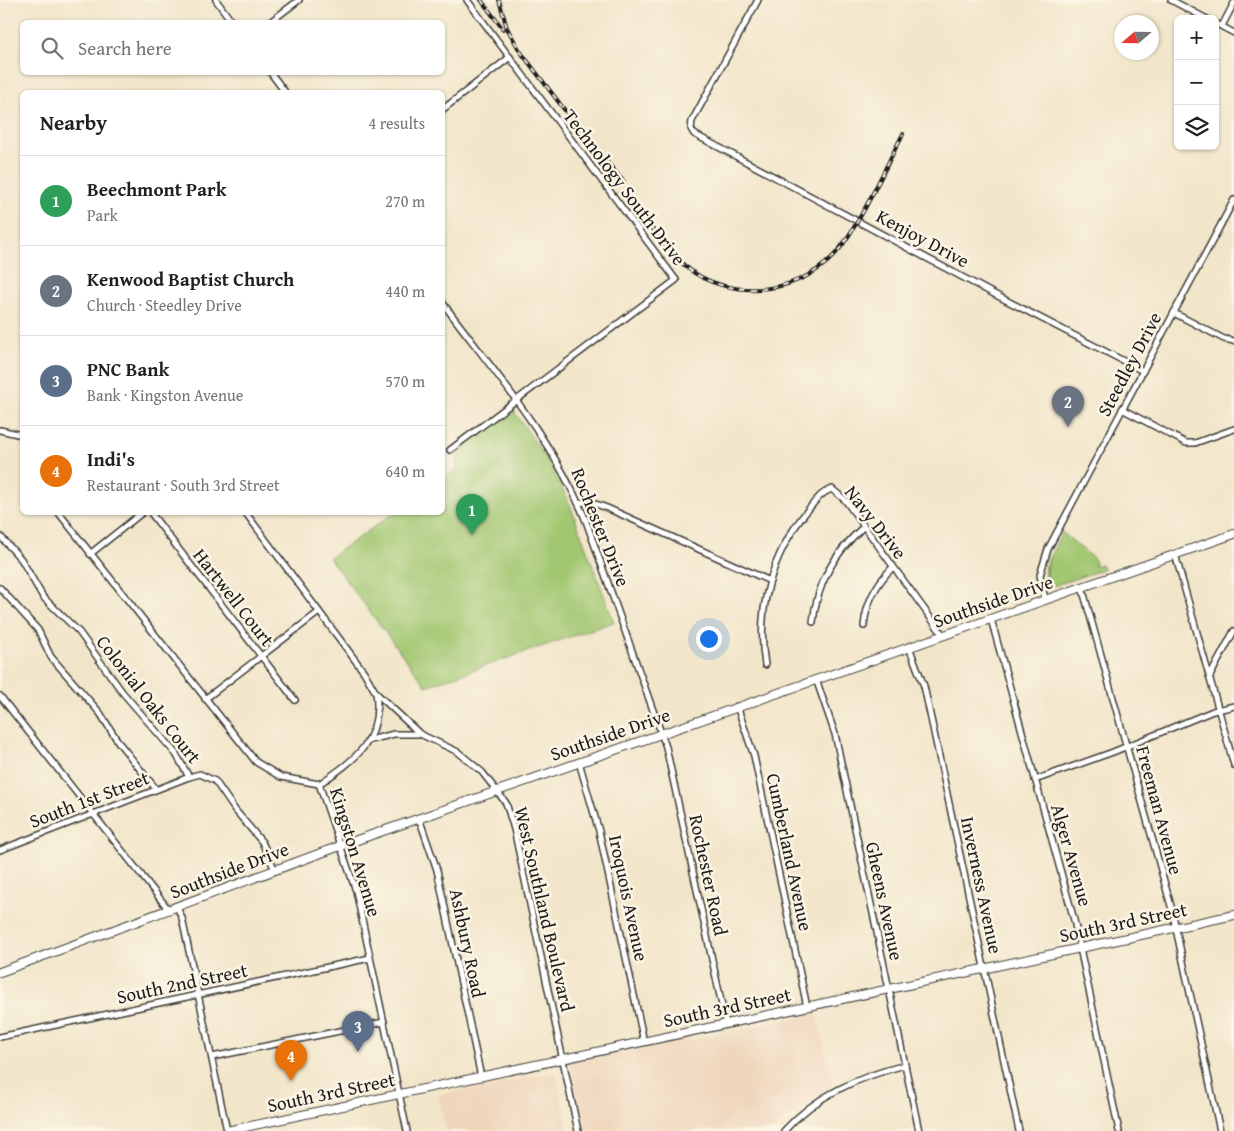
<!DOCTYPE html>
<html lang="en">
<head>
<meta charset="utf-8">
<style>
	body { margin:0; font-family:"Gentium Book Plus",serif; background:#f6f6f6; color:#202124 }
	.controls { position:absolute; right:15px; top:15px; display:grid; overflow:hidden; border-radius:8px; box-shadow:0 1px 4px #0004 }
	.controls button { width:45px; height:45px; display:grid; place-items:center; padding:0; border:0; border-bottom:1px solid #e0e0e0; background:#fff; color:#202124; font:25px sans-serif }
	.compass { position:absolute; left:1114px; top:15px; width:45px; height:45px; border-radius:50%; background:#fff; box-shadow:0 1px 4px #0004; rotate:250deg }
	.you { position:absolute; left:708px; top:638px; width:18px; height:18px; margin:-12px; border:4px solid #fff; border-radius:50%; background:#1a73e8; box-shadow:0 0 0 8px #1a73e833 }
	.badge { display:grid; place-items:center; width:32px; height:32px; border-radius:50%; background:#ea580c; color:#fff; font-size:16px; font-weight:700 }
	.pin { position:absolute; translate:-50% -41px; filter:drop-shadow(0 1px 2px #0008) }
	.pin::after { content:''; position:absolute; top:26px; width:18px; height:15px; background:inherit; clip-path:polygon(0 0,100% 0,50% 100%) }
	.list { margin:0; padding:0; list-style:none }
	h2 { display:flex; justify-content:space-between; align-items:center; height:65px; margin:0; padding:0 20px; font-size:21px }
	h2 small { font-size:16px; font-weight:400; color:#757577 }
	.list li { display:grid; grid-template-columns:32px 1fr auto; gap:15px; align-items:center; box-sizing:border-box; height:90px; padding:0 20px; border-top:1px solid #e0e0e0 }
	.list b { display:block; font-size:19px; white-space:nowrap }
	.list p { margin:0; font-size:16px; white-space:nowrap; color:#757577 }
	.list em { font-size:16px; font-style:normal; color:#757577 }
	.icon { flex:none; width:28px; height:28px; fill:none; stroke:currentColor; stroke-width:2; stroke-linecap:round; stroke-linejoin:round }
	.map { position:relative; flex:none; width:1234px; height:1131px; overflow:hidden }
	.search { position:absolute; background:#fff; box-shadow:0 1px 4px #0004; left:20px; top:20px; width:425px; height:55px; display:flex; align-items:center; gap:12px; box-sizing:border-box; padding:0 18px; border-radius:8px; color:#757577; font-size:19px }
	.panel { position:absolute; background:#fff; box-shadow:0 1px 4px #0004; left:20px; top:90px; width:425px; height:425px; border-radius:8px }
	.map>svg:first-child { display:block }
	.built { fill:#efd6bc }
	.green { fill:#a2c771; stroke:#5f7246 }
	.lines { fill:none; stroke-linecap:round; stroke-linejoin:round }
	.street-casing { stroke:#3c3a36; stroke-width:8 }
	.secondary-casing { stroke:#3c3a36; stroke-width:10 }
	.street { stroke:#fff; stroke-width:5 }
	.secondary { stroke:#fff; stroke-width:8 }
	.rail-casing { stroke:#1c1c1c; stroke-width:4 }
	.rail { stroke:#fcf5e5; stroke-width:2; stroke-dasharray:5.5; stroke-linecap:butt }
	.labels { text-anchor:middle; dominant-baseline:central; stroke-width:5; stroke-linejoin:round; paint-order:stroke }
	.street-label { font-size:19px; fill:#1c1c1c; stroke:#fcf5e5 }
</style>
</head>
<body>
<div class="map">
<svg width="1234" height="1131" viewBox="0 0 1234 1131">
	<rect width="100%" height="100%" fill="#fcf5e5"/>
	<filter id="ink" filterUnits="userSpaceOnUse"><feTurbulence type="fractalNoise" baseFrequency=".02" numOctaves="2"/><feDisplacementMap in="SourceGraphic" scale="10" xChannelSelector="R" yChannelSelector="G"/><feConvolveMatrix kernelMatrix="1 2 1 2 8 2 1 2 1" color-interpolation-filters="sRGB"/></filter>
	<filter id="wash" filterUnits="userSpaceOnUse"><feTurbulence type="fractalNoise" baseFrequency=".0096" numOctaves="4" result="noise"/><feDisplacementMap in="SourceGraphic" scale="20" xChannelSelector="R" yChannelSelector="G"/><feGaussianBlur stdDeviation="1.12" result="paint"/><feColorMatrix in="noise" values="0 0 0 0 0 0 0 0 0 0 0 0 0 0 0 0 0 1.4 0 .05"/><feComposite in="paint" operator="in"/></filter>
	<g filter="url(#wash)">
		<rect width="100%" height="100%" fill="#f2e6ca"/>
		<g class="built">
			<path d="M817 1013 833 1085 778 1125 773 1131H585L570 1063Z"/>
			<path d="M556 1072 568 1131H446L438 1095Z"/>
		</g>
		<g class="green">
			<path d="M514 411 553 469 570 505 614 622 426 686 329 558 394 513 442 512 443 479 457 469V449L509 416Z"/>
			<path d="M1062 532 1095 560 1094 566 1101 564 1104 569 1053 586 1049 584 1046 570 1049 559 1045 568V581V566Z"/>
		</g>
	</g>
	<g filter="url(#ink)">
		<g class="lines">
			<g class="street-casing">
				<g id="street">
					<path d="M216 0 232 22"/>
					<path d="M758 0 692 121 691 129 694 134 994 294 1143 371"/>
					<path d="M1171 0 1207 19"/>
					<path d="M270 22 299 0"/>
					<path d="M1215 23 1234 33"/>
					<path d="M1222 26 1234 3"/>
					<path d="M270 72 285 92"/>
					<path d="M442 110 510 57"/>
					<path d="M442 302C495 373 553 439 586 521L666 747 726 1024"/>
					<path d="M1174 313 1224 339 1234 341"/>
					<path d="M1122 409 1186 443H1195L1234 429"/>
					<path d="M0 430 22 435"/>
					<path d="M450 450 676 280 467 0"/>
					<path d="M578 502 593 503 607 508 770 581"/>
					<path d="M58 512 256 762 281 777 319 784 356 891 407 1131"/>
					<path d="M150 512 295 700"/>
					<path d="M245 512 364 672 376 693 420 734 458 752 482 772 506 803 514 829 578 1131"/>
					<path d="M0 536 21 559 43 597 79 632 123 693 176 754 189 777 200 774 215 781 235 810 262 842 275 870"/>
					<path d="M90 554 143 512"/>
					<path d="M1175 554 1234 765"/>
					<path d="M1082 587 1171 906 1220 1131"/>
					<path d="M0 588 38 630 51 657 100 713 119 743 156 789"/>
					<path d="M1045 599 1040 575 1048 549 1234 200"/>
					<path d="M991 619 1074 920 1119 1131"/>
					<path d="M813 622C817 583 834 554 863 527"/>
					<path d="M864 626C866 603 876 584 892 568"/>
					<path d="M909 647 924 686 1019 1131"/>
					<path d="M765 665C756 610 771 555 807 511 814 503 821 492 832 489L845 500 943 635"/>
					<path d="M1210 676 1234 631"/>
					<path d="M816 679 835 734 919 1131"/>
					<path d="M0 696 169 910"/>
					<path d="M205 699 319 612"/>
					<path d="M737 706 754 756 807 1007"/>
					<path d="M370 740 394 734H420"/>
					<path d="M579 762 599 831 644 1042"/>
					<path d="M1035 780 1113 752 1213 711 1234 706"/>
					<path d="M319 784C355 760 383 740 376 693"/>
					<path d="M419 818 437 870 481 1077"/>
					<path d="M0 850 189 777"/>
					<path d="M177 907 182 918 227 1131"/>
					<path d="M0 1037 370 958"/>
					<path d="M212 1057 384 1022"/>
					<path d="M784 1131C816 1095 859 1077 905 1065"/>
				</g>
			</g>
			<g class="secondary-casing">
				<g id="secondary">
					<path d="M0 972 340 846 1234 534"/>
					<path d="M227 1131 1234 915"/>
				</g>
			</g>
			<use href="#street" class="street"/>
			<use href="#secondary" class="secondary"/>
			<g class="rail-casing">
				<g id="rail">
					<path d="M481 0 503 29"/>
					<path d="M499 0 507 28 520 51 582 133 624 182"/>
					<path d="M626 192C644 217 661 245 685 266 730 304 806 294 841 247 866 212 883 171 903 134"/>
				</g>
			</g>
			<use href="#rail" class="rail"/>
		</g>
	</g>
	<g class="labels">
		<g class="street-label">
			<text transform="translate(625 187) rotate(53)">Technology South Drive</text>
			<text transform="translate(923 238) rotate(28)">Kenjoy Drive</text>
			<text transform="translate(1129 364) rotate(-62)">Steedley Drive</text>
			<text transform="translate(876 522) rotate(52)">Navy Drive</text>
			<text transform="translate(601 527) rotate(68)">Rochester Drive</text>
			<text transform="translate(234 597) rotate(52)">Hartwell Court</text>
			<text transform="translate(993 601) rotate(-19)">Southside Drive</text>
			<text transform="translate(149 699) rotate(52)">Colonial Oaks Court</text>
			<text transform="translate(610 734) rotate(-19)">Southside Drive</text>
			<text transform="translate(89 799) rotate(-21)">South 1st Street</text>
			<text transform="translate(1160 810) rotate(75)">Freeman Avenue</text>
			<text transform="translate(356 852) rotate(73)">Kingston Avenue</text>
			<text transform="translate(790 852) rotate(78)">Cumberland Avenue</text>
			<text transform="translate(1072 855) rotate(74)">Alger Avenue</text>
			<text transform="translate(229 870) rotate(-21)">Southside Drive</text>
			<text transform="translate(709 875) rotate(78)">Rochester Road</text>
			<text transform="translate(982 885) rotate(78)">Inverness Avenue</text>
			<text transform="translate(629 898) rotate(78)">Iroquois Avenue</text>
			<text transform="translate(885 901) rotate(78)">Gheens Avenue</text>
			<text transform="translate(545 909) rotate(77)">West Southland Boulevard</text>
			<text transform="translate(1123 922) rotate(-12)">South 3rd Street</text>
			<text transform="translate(468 943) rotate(78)">Ashbury Road</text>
			<text transform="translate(182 983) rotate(-12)">South 2nd Street</text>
			<text transform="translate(727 1007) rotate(-12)">South 3rd Street</text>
			<text transform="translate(331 1092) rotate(-12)">South 3rd Street</text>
		</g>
	</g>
</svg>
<div class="controls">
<button>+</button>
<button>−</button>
<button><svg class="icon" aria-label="layers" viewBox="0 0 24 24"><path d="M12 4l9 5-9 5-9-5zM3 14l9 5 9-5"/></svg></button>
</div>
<svg class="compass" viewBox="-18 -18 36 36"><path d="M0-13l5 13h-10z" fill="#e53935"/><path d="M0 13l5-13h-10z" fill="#757577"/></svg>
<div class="you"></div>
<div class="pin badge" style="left:472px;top:535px;background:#2e9e5b">1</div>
<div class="pin badge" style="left:1068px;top:427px;background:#6b7280">2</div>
<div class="pin badge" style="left:358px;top:1052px;background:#5c6f8a">3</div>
<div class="pin badge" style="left:291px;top:1081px;background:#e8710a">4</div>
<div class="search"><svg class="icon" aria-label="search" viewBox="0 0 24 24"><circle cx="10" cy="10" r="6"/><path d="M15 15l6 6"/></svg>Search here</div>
<section class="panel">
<h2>Nearby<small>4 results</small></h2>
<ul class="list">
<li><span class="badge" style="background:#2e9e5b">1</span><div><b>Beechmont Park</b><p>Park</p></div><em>270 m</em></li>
<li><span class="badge" style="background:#6b7280">2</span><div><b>Kenwood Baptist Church</b><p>Church · Steedley Drive</p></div><em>440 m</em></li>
<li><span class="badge" style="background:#5c6f8a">3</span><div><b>PNC Bank</b><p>Bank · Kingston Avenue</p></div><em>570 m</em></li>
<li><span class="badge" style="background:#e8710a">4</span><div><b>Indi's</b><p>Restaurant · South 3rd Street</p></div><em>640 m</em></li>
</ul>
</section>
</div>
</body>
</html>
